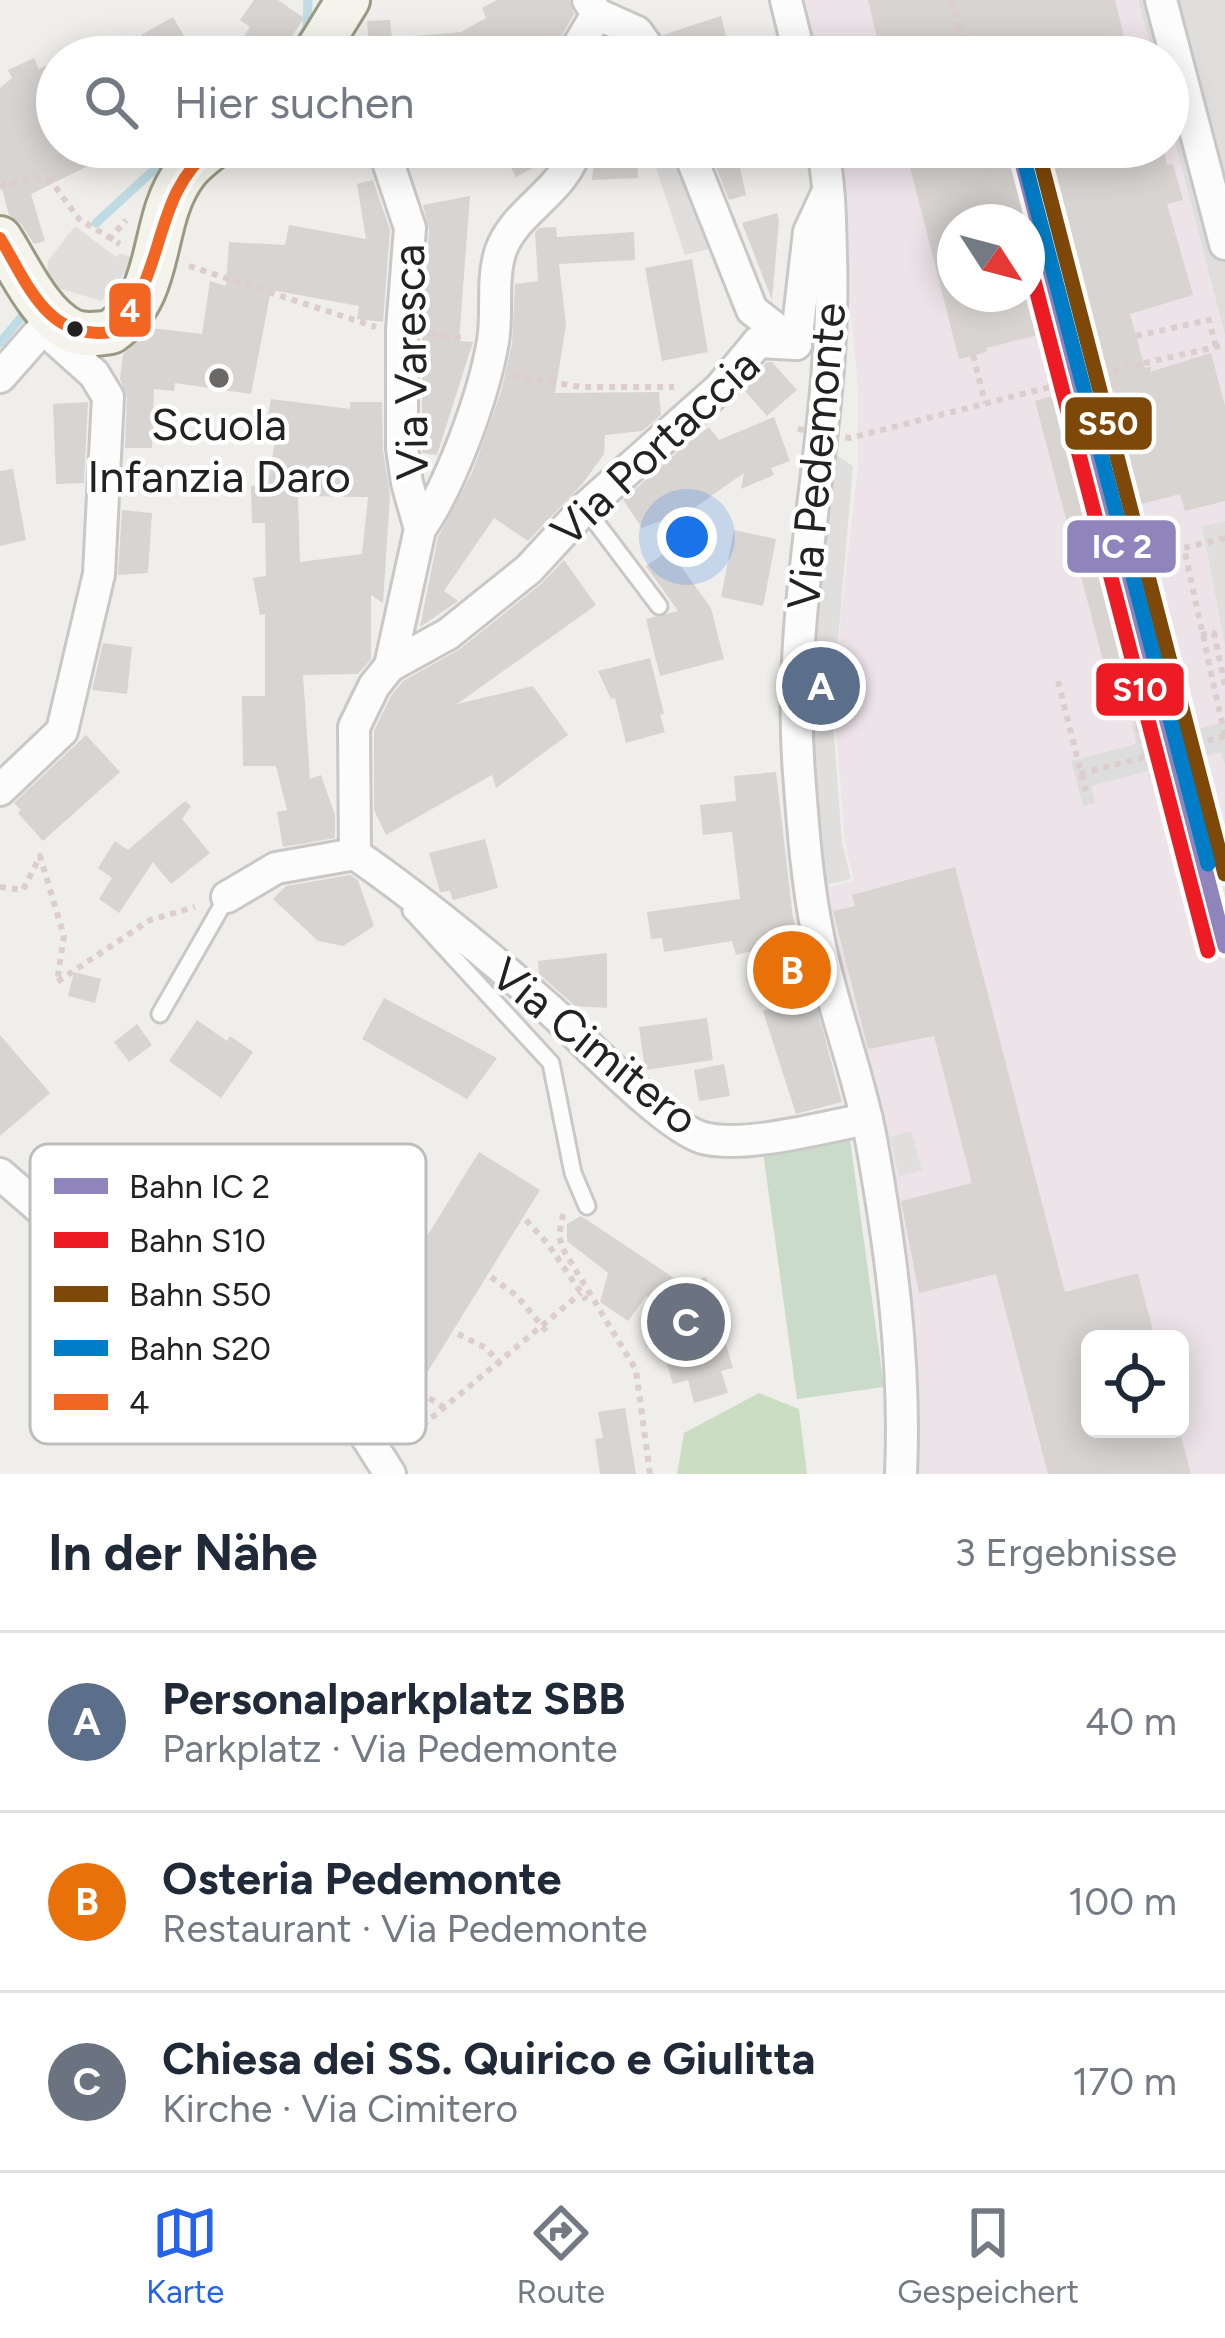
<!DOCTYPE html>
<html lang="de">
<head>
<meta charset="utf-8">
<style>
	body { margin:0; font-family:Figtree,sans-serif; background:#f6f6f7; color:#1f2937 }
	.controls { position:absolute; right:36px; bottom:36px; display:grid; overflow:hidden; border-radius:18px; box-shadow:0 6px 30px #0003 }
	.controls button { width:108px; height:108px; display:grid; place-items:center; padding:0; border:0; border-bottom:3px solid #e0e1e3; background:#fff; color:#1f2937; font:60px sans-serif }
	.compass { position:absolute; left:937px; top:204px; width:108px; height:108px; border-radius:50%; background:#fff; box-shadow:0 6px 30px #0003; rotate:126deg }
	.you { position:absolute; left:687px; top:537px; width:42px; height:42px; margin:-30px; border:9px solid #fff; border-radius:50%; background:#1a73e8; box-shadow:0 0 0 18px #1a73e833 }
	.badge { display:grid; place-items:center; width:78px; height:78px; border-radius:50%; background:#2563eb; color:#fff; font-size:39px; font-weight:700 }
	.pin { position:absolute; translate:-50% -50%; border:6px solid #fff; box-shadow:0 3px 12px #0006 }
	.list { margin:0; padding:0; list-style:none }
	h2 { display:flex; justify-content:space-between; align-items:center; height:156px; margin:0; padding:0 48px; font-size:51px }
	h2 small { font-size:39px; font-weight:400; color:#747a83 }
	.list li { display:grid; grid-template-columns:78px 1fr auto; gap:36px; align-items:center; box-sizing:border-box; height:180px; padding:0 48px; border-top:3px solid #e0e1e3 }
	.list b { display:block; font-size:45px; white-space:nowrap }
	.list p { margin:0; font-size:39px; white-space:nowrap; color:#747a83 }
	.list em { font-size:39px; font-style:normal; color:#747a83 }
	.icon { flex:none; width:66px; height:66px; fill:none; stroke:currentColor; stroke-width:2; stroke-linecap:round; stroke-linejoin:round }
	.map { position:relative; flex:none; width:1225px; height:1474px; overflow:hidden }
	.search { position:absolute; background:#fff; box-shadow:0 6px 30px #0003; left:36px; right:36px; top:36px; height:132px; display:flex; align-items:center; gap:30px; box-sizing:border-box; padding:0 42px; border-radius:66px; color:#747a83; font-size:45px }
	.sheet { height:696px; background:#fff }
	nav { display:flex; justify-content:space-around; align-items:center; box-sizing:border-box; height:168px; border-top:3px solid #e0e1e3; background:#fff; font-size:33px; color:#747a83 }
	nav a { display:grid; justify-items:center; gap:6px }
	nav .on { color:#2563eb }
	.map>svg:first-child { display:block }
	.residential { fill:#dfdedc }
	.industrial { fill:#ede4e9; fill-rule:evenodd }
	.forest { fill:#cbdec1 }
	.cemetery { fill:#cadbca }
	.parking { fill:#e0dfde }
	.pier { fill:#dedddd }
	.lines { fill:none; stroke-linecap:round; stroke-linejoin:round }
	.stream { stroke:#bfdbe3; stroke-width:9 }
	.building { fill:#d7d4d2; fill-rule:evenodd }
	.lane-casing { stroke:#c9c8c7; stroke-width:21 }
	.street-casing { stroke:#c9c8c7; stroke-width:36 }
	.secondary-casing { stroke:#999a82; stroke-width:48 }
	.path { stroke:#dccecd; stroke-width:6; stroke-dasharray:6 6; stroke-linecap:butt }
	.lane { stroke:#fdfcfc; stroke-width:15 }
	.street { stroke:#fdfcfc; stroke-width:30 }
	.secondary { stroke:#f4f4ed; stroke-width:42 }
	.path-bridge { stroke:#dccecd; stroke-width:6; stroke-dasharray:6 6; stroke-linecap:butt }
	.bus-1-casing { stroke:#fff; stroke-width:21 }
	.bus-1 { stroke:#f26522; stroke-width:12 }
	.rail-1-casing { stroke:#fff; stroke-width:24 }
	.rail-2-casing { stroke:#fff; stroke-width:24 }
	.rail-3-casing { stroke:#fff; stroke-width:24 }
	.rail-4-casing { stroke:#fff; stroke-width:24 }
	.rail-1 { stroke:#9084bd; stroke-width:15 }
	.rail-2 { stroke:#ed1c24; stroke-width:15 }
	.rail-3 { stroke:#7d4808; stroke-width:15 }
	.rail-4 { stroke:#007dc6; stroke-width:15 }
	.bus-dot { fill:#222; stroke:#fff; stroke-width:4.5 }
	.poi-dot { fill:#6a6968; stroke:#fff; stroke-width:4.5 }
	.labels { text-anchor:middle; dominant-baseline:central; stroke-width:9; stroke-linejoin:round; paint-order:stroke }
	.street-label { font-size:45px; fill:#222; stroke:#fff }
	.poi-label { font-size:45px; fill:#222; stroke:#fff }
	.key { fill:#fff; stroke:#bdbdbd; stroke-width:3 }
	.key-label { font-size:33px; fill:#222 }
	.line-badge { stroke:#fff; stroke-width:4.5 }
	.badge-label { font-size:33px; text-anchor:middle; font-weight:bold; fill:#fff }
</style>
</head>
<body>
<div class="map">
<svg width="1225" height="1474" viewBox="0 0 1225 1474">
	<rect width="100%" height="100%" fill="#f0eeeb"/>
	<path class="residential" d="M1138 0H1225V336L1168 115V57H1153Z"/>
	<g class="industrial">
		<path d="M786 0H1138L1153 57H800Z"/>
		<path d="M1168 115 1225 336V1474H901L903 1372 820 889 854 881 845 843 835 713 841 612 858 468V388L850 303 822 147H1168ZM955 222H1027V294H955ZM1090 1339H1180V1429H1090Z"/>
	</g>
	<path class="forest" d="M759 1393 799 1409 807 1474H677L684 1433Z"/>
	<path class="cemetery" d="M850 1139 884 1387 797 1399 763 1152Z"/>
	<g class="parking">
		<path d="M649 147H681L717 247 685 255Z"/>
		<path d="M75 226 116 257 120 253 136 259 102 301 54 287 47 276 48 261Z"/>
		<path d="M836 455 853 466 832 710 842 843 851 879 825 885 817 841 808 721 819 573Z"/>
		<path d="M1225 521V645L1202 526Z"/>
		<path d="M911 1131 922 1170 899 1176 890 1137Z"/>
		<path d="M315 1335 355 1360 371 1382 403 1434 386 1450 286 1346Z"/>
	</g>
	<path class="pier" d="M1143 718 1150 742 1225 722V764L1221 752 1091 786 1095 803 1083 806 1071 761 1136 744 1132 722Z"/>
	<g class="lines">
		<g class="stream">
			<path d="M287 57 307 29 308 0"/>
			<path d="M96 223 179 147"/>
			<path d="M0 343 28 309"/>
		</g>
	</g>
	<g class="building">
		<path d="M254 0H278L304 18 278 57H230L250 27 240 20Z"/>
		<path d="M497 0H569L574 14 561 37 558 57H370L367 21 390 20 392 38 461 32 486 18 482 8Z"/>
		<path d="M868 0H1115L1129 57H882Z"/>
		<path d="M721 16 731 57H674L663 35Z"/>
		<path d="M173 17 196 57H155L141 35Z"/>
		<path d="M34 58 39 69 50 64 57 83V147H81L90 165 31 194 45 241 34 244 21 224 9 215 0 181V88L12 78 8 70Z"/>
		<path d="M500 147H555L550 159 516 177Z"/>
		<path d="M595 147H636L638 178 592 180Z"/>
		<path d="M708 147H735L746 195 729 200Z"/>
		<path d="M905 147H1163L1167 165 1173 164 1183 200 1167 204 1193 295 1130 314 1145 368 1151 367 1150 372 1211 353 1225 406V501L1185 511 1180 494 1104 514 1155 712 1119 721 1035 401 1105 381 1090 322 986 348 987 352 959 359ZM955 222H1027V294H955Z"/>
		<path d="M373 180 390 230 383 322 357 319 359 306 271 290 251 394 175 383 174 391 154 389 152 448H125L127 398 120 379 123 354 151 328 202 334 210 281 226 286 229 242 285 245 289 225 366 239 357 184Z"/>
		<path d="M470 196 459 341 473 342 437 455 422 453V331L429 230 423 205Z"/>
		<path d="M777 213 779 220 772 300 742 223Z"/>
		<path d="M556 227 557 237 634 232 635 260 559 264 566 325 555 393 659 392 661 415 642 431 605 435 604 454 583 483 528 541 494 518 444 591 458 601 420 627 438 537 472 473 501 392 512 344 515 284 538 281 535 233 539 228Z"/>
		<path d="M692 259 708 352 662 361 645 268Z"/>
		<path d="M767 362H772L797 390 767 416 744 390Z"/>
		<path d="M271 399 350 409V402H382L383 450 390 495 383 603 371 595V659L358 674 303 675 310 779 321 775 335 815V838L283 847 277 812 287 810 276 766H243L242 696H265V614L260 615 253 578 266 576 265 523H252L251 486 268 485 277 428 266 427ZM298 496 368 497 362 554 300 562Z"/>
		<path d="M88 402 84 483 56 484 53 404Z"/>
		<path d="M774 417 790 461 771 468 774 475 741 489 744 473 694 508 642 528 623 500 690 441 709 427 719 440Z"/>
		<path d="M13 469 26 540 0 546V471Z"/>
		<path d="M122 510 152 513 148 573 118 575Z"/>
		<path d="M734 530 776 539 763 606 721 597Z"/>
		<path d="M669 550 711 608 724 659 660 676 646 619 678 611 646 566Z"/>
		<path d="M564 560 596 605 457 704 533 686 568 735 496 788 492 775 386 835 374 810V731L391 696 403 681 460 649 541 584Z"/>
		<path d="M103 643 132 647 127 694 92 690Z"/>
		<path d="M650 658 664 714 660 715 665 732 626 743 615 698 611 699 598 671Z"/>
		<path d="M86 735 120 772 43 841 18 813 21 810 14 803Z"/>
		<path d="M776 772 793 918 842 1102 796 1114 763 1011 772 1008 757 950 736 955 732 941 664 952 662 938 651 939 647 912 740 899 732 832 703 835 700 805 736 801 734 776Z"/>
		<path d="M185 801 191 806 182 819 210 853 171 884 153 862 119 913 99 899 112 878 98 868 115 841 128 850Z"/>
		<path d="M485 839 498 888 453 900 450 891 440 892 429 853Z"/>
		<path d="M955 867 1065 1292 1138 1273 1155 1339H1090V1429H1179L1191 1474H1048L996 1274 919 1293 901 1201 972 1183 934 1036 868 1049 833 911 855 906 852 895Z"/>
		<path d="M350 875 358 880 374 926 343 946 318 941 273 899 286 886Z"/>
		<path d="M607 953V1008L575 1006 539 974 538 961Z"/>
		<path d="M74 972 101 979 95 1003 68 996Z"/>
		<path d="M384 998 497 1058 467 1099 362 1039Z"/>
		<path d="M707 1018 713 1060 645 1070 639 1027Z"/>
		<path d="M197 1020 227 1041 230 1036 253 1052 221 1098 169 1061Z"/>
		<path d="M137 1024 152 1045 129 1062 114 1042Z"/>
		<path d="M0 1035 50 1093 0 1136Z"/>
		<path d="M724 1064 730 1096 699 1101 694 1070Z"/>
		<path d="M479 1152 540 1190 417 1389 356 1351Z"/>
		<path d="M581 1216 683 1284 706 1277 733 1368 721 1371 728 1393 694 1403 688 1380 673 1384 647 1295 628 1321 600 1302 608 1273 567 1241V1224Z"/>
		<path d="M625 1408 636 1474H600L595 1439 603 1438 598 1412Z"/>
	</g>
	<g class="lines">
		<g class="lane-casing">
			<g id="lane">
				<path d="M585 508 659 606"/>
				<path d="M411 911 551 1063 573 1173 587 1206"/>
				<path d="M160 1014 227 897"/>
			</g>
		</g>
		<g class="street-casing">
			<g id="street">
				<path d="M786 0 800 57"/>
				<path d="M1161 0 1225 244"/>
				<path d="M597 14 637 32 655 57"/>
				<path d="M326 37 351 57"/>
				<path d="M577 57 578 46 597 14 588 0"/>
				<path d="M687 147 752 310 796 344"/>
				<path d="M822 147C830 183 830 219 831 256 837 429 785 600 799 773 803 827 807 883 818 936 831 1005 858 1070 871 1139 891 1250 906 1361 901 1474"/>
				<path d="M796 344 809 232 827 193"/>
				<path d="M0 377 54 316"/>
				<path d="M420 529C451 485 484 395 493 341 498 312 491 278 501 250 516 209 567 190 576 147"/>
				<path d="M390 666 448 634 529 569 585 508 720 388 758 342 796 344"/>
				<path d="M0 790 62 731 99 574 108 397 94 374 56 340 61 323"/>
				<path d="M355 854 354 727 374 686 390 666 420 529 407 483 402 448V330L410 228 383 147"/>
				<path d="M355 854C422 901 487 954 549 1009 583 1039 665 1127 703 1138 745 1149 823 1127 867 1119"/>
				<path d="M227 897 276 868 355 854"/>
				<path d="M0 1174 51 1218 77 1264 93 1282 140 1307 208 1335 290 1360 320 1374 340 1395 390 1474"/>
			</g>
		</g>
		<g class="secondary-casing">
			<g id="secondary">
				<path d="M313 57 348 0"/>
				<path d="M0 238C19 267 39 315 72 331 84 336 98 334 111 332 167 291 148 223 185 173 192 163 203 155 213 147"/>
			</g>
		</g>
		<g class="path">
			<path d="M952 0 967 57"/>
			<path d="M501 57 552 34"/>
			<path d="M0 187 33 178 51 181 79 219 120 244"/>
			<path d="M109 240 126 220"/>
			<path d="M189 266 376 327"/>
			<path d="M431 334 466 338"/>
			<path d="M1039 336 1051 386"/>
			<path d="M1136 336 1209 320 1216 347"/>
			<path d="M973 355 985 403"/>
			<path d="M1144 363 1225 345"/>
			<path d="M514 376 581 387H674"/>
			<path d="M1225 538 1184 548 1225 737"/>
			<path d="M1201 635 1214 633 1225 686"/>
			<path d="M1058 681 1087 797"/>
			<path d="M1138 726 1173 847"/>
			<path d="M1080 774 1225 736"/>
			<path d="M0 887 23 890 40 856 64 936 57 982 150 920 195 907"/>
			<path d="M563 1214 559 1236 563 1249 636 1370 650 1474"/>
			<path d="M526 1220 548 1244 586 1300"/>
			<path d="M491 1277 517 1296 547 1332"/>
			<path d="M458 1334 486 1348 503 1368"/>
			<path d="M419 1392 445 1408"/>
			<path d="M404 1441 581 1293"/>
		</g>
		<use href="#lane" class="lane"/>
		<use href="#street" class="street"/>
		<use href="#secondary" class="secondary"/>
		<path class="path-bridge" d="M798 429 850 438 1144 363"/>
		<g class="bus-1-casing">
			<path id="bus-1" d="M0 238C28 284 47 341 111 332 170 277 148 198 213 147"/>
		</g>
		<use href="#bus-1" class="bus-1"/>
		<g class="rail-1-casing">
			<path id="rail-1" d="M1018 147 1225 946"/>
		</g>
		<g class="rail-2-casing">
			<path id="rail-2" d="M1027 254 1208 951"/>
		</g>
		<g class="rail-3-casing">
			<path id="rail-3" d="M1037 147 1225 874"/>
		</g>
		<g class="rail-4-casing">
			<path id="rail-4" d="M1022 152 1208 864"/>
		</g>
		<use href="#rail-1" class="rail-1"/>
		<use href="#rail-2" class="rail-2"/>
		<use href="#rail-3" class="rail-3"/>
		<use href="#rail-4" class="rail-4"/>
	</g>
	<circle class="bus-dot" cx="75" cy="329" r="10"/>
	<circle class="poi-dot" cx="219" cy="378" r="12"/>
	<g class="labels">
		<g class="street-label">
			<text transform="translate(410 362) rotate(-91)">Via Varesca</text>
			<text transform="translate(655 447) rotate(-43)">Via Portaccia</text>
			<text transform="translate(816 456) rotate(-85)">Via Pedemonte</text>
			<text transform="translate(595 1046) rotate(39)">Via Cimitero</text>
		</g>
		<g class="poi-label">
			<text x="219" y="424">Scuola<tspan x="219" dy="52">Infanzia Daro</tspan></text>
		</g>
	</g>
	<rect x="30" y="1144" width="396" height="300" rx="18" class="key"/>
	<rect x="54" y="1178" width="54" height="16" fill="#9084bd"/>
	<rect x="54" y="1232" width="54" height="16" fill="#ed1c24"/>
	<rect x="54" y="1286" width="54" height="16" fill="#7d4808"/>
	<rect x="54" y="1340" width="54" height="16" fill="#007dc6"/>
	<rect x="54" y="1394" width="54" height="16" fill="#f26522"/>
	<g class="key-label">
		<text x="129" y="1198">Bahn IC 2</text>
		<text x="129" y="1252">Bahn S10</text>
		<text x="129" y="1306">Bahn S50</text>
		<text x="129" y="1360">Bahn S20</text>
		<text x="129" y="1414">4</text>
	</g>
	<g class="line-badge">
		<rect x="107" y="281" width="46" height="58" rx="12" fill="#f26522"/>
		<rect x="1063" y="395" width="91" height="57" rx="12" fill="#7d4808"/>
		<rect x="1065" y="518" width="113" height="57" rx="12" fill="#9084bd"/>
		<rect x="1094" y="661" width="92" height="57" rx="12" fill="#ed1c24"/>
	</g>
	<g class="badge-label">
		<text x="130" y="322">4</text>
		<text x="1108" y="435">S50</text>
		<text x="1122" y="558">IC 2</text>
		<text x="1140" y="701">S10</text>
	</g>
</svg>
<div class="controls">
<button><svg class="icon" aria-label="locate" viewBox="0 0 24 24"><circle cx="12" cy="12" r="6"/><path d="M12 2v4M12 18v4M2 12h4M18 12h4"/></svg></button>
</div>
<svg class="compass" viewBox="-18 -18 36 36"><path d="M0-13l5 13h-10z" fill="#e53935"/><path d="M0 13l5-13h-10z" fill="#747a83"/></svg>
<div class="you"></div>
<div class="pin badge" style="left:821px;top:686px;background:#5c6f8a">A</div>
<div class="pin badge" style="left:792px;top:970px;background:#e8710a">B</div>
<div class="pin badge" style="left:686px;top:1322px;background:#6b7280">C</div>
<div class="search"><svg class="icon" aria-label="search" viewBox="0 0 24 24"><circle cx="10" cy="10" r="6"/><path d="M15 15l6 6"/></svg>Hier suchen</div>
</div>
<section class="sheet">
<h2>In der Nähe<small>3 Ergebnisse</small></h2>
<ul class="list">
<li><span class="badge" style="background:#5c6f8a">A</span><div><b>Personalparkplatz SBB</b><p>Parkplatz · Via Pedemonte</p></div><em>40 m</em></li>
<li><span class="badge" style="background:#e8710a">B</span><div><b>Osteria Pedemonte</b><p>Restaurant · Via Pedemonte</p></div><em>100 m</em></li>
<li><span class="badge" style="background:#6b7280">C</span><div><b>Chiesa dei SS. Quirico e Giulitta</b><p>Kirche · Via Cimitero</p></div><em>170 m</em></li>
</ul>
</section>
<nav>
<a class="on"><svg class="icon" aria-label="map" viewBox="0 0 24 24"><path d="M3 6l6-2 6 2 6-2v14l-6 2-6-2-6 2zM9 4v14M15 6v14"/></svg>Karte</a>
<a><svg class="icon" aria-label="directions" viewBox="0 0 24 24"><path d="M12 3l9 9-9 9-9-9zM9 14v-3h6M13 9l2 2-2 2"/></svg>Route</a>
<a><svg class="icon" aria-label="saved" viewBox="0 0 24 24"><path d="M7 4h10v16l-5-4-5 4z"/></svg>Gespeichert</a>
</nav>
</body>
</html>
